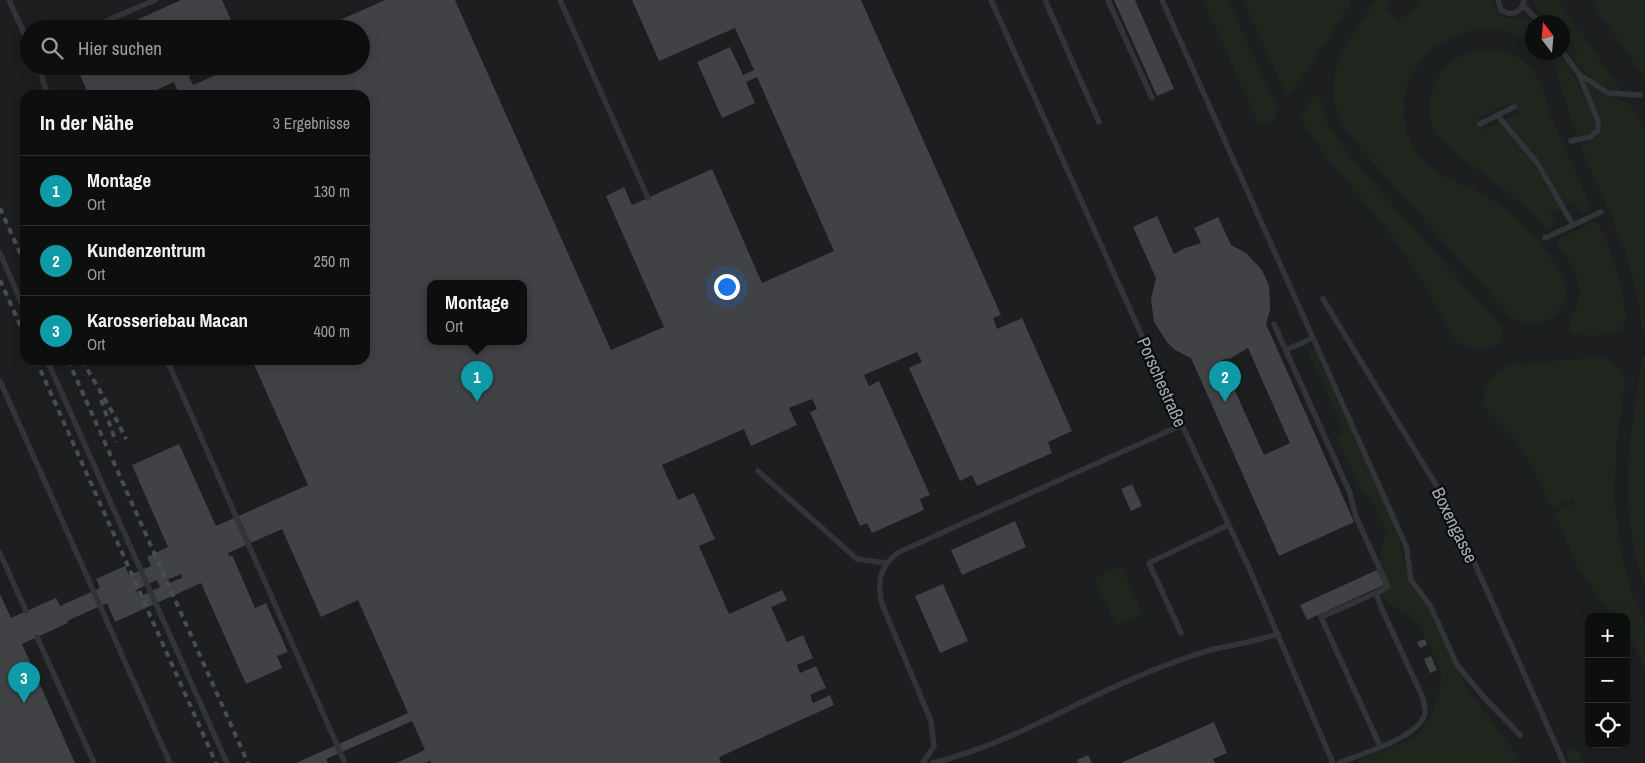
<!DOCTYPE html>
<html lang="de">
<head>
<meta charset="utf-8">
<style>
	body { margin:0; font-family:"Archivo Narrow",sans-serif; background:#161717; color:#f1f3f6 }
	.controls { position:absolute; right:15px; bottom:15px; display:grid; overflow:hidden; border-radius:10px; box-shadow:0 2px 12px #0003 }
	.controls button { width:45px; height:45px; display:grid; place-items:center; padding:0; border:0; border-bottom:1px solid #2d2e2e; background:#0d0e0e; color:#f1f3f6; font:25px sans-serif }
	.compass { position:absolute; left:1525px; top:15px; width:45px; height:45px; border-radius:50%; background:#0d0e0e; box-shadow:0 2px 12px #0003; rotate:344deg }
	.you { position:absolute; left:726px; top:286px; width:18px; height:18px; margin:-12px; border:4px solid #fff; border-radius:50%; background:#1a73e8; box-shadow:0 0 0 8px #1a73e833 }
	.badge { display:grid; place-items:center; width:32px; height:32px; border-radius:50%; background:#8c9099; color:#fff; font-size:16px; font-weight:700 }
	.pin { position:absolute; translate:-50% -41px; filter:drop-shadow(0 1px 2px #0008) }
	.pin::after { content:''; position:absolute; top:26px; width:18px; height:15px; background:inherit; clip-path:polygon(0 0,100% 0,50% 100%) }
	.popup { position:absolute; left:427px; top:280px; width:100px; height:65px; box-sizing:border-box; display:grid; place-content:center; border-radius:10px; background:#0d0e0e; filter:drop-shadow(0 1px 4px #0005); font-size:16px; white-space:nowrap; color:#9a9c9e }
	.popup b { font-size:19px; color:#f1f3f6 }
	.popup::after { content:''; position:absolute; left:50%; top:100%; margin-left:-10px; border:10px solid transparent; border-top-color:#0d0e0e }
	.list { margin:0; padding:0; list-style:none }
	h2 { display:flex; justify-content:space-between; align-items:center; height:65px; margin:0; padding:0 20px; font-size:21px }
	h2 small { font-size:16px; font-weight:400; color:#9a9c9e }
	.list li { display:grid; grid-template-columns:32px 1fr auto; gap:15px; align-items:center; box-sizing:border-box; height:70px; padding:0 20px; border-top:1px solid #2d2e2e }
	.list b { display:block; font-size:19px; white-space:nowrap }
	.list p { margin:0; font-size:16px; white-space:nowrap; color:#9a9c9e }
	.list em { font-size:16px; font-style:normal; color:#9a9c9e }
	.icon { flex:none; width:28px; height:28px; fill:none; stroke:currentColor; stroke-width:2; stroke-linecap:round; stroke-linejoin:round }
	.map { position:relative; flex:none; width:1645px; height:763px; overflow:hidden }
	.search { position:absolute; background:#0d0e0e; box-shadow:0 2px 12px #0003; left:20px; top:20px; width:350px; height:55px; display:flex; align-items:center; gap:12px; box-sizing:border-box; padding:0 18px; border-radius:28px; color:#9a9c9e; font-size:19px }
	.panel { position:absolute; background:#0d0e0e; box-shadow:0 2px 12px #0003; left:20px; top:90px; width:350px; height:275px; border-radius:15px }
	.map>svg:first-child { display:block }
	.built { fill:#1d1e20; fill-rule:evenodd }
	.green { fill:#1e261e }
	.building { fill:#404246; fill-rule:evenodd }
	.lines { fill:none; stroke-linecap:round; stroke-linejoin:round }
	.service { stroke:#323438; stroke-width:5.5 }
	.rail { stroke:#494d51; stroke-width:4; stroke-dasharray:6 5; stroke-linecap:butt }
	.labels { text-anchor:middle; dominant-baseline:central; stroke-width:4.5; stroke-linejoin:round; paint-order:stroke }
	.street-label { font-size:18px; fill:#a2abb4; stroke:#0d0d0e }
</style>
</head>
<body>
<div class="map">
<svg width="1645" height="763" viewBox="0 0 1645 763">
	<rect width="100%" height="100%" fill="#111213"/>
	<path class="built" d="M0 0H1645V763H0ZM1532 22H1562V52H1532ZM29 29H361V66H29ZM25 95H365V360H25ZM431 283H523V341H431ZM1589 617H1626V744H1589Z"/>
	<g class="green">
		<path d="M1203 0H1228L1277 108 1276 120C1269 126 1266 124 1258 122Z"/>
		<path d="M1243 0H1351L1349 6 1302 78 1287 97Z"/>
		<path d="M1376 0H1390L1386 11 1399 21 1418 3 1415 0H1493L1496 10 1505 18 1524 17 1533 22 1532 42C1466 0 1376 68 1412 145 1426 173 1456 181 1482 194 1497 202 1512 214 1524 226 1539 240 1561 267 1566 288 1567 294 1564 301 1562 306 1552 327 1527 328 1510 316L1370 159C1360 147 1347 134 1340 119 1320 72 1351 36 1376 0Z"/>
		<path d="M1533 0H1558L1621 90C1605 97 1567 57 1563 42 1561 37 1563 28 1562 22H1547Z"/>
		<path d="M1590 0H1645V80L1641 73Z"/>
		<path d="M1486 49C1501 50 1516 53 1528 65 1544 80 1545 104 1554 123 1566 151 1579 179 1591 207L1590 210 1581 214 1576 202 1565 206 1504 120 1519 112 1510 103 1478 119 1483 130 1500 122 1537 168 1561 209 1550 213 1556 225 1546 229C1529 210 1510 193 1489 178 1456 152 1413 135 1435 84 1443 62 1464 52 1486 49Z"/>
		<path d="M1544 53H1559C1569 67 1599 115 1594 130 1588 136 1583 136 1576 134L1554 65Z"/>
		<path d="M1587 83 1607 95 1630 104 1645 129V336C1640 326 1640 316 1639 305 1636 286 1630 267 1624 248 1620 238 1614 229 1613 219L1581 149C1584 142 1590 142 1596 137 1610 125 1591 99 1585 86Z"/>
		<path d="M1315 95H1320L1327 123 1361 170 1500 325C1513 352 1469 354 1454 339 1448 333 1445 322 1441 315 1433 300 1424 284 1415 269 1388 229 1357 192 1324 156L1322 150 1300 118H1298Z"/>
		<path d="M1595 221 1598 222C1610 250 1622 279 1625 310 1625 315 1627 321 1624 325 1618 337 1585 336 1573 334 1562 324 1577 311 1579 299 1583 276 1568 259 1557 243L1558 239Z"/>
		<path d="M1307 349 1315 351 1398 534 1407 573 1411 587 1430 611 1455 666 1472 695 1513 750 1518 758 1519 763H1358L1357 761C1375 753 1397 747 1414 736 1430 725 1442 692 1441 673 1437 662 1422 626 1413 618 1397 604 1386 611 1379 585 1374 563 1387 547 1384 528 1383 521 1379 514 1375 507 1372 499 1369 494 1361 490L1336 436 1344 432Z"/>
		<path d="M1645 356V587C1632 550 1626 509 1628 470 1629 433 1638 396 1641 359Z"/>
		<path d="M1602 357 1612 362 1619 368 1626 381 1617 440 1614 499 1622 557 1629 585 1645 626V666L1626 633V617H1614L1579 570 1554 513 1570 505H1574L1575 499 1571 498 1568 501 1552 509C1542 486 1531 463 1516 441 1510 433 1488 415 1485 407 1478 385 1495 368 1516 364Z"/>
		<path d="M1121 566 1143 614 1116 626 1094 578Z"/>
		<path d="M1577 748 1584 763H1570L1566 752Z"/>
	</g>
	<g class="building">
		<path d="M181 0H222L235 29H117Z"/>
		<path d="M385 0H455L611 350 664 327 606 196 624 187 632 205 712 169 762 283 834 251 757 77 746 82 755 103 722 118 697 62 730 47 743 75 754 70 735 28 659 61 632 0H861L1001 315 993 318 997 329 1022 318 1072 431 1048 442 1052 453 977 486 972 475 960 481 909 368 922 362 917 352 864 375 869 386 879 381 930 495 920 499 924 510 872 533 867 523 860 526 810 412 817 409 812 399 789 408 797 425 751 446 744 429 662 465 678 500 694 493 715 539 699 546 729 614 782 590 787 600 771 607 787 642 803 635 813 658 797 665 800 673 816 666 826 688 810 695 813 703 830 695 834 705 719 757 721 763H431L430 761 425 763H396L425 750 412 721 326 759 328 763H296L408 713 358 600 321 617 282 529 228 553 230 557 232 555 255 608 266 603 288 652 277 656 282 668 246 684 201 583 115 622 107 603 67 621 68 623 22 644 75 763H0V594L11 618 56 598 60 606 100 588 96 579 125 566 129 575 151 566 147 557 168 547 132 465 179 444 216 526 308 485 252 360H365V95H171L178 92 174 82 145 95H89L76 66H210L189 76 193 85 236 66H361V29H320ZM431 283H523V341H431ZM181 574 182 578 169 583 167 580ZM157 580 160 587 139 597 136 590Z"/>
		<path d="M1114 0H1135L1174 89 1157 96Z"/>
		<path d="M1157 216 1174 254 1185 248 1201 243 1194 228 1218 217 1231 245 1246 253 1262 270 1269 286 1270 298V310L1266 324 1354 522 1279 556 1191 358 1175 350 1167 342 1154 322 1151 299 1156 278 1133 227ZM1248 348 1290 443 1264 455 1221 360 1231 358Z"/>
		<path d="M1132 484 1142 506 1131 511 1121 489Z"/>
		<path d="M1015 521 1026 547 962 575 951 550Z"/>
		<path d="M1377 570 1384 585 1307 620 1300 605Z"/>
		<path d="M943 584 968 641 940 653 915 596Z"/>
		<path d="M1425 639 1427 645 1420 648 1417 642Z"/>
		<path d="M1431 656 1437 670 1430 673 1424 659Z"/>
		<path d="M1214 722 1227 753 1213 759 1215 763H1121Z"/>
		<path d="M1088 755 1092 763H1078L1077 760Z"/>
	</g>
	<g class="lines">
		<g class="service">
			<path d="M9 0 29 44"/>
			<path d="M560 0 648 198"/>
			<path d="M991 0 1182 425 1249 568 1333 763"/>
			<path d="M1045 0 1099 122"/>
			<path d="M1108 0 1152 98"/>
			<path d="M1162 0 1406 546 1411 580 1431 607 1457 665 1482 695 1520 735"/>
			<path d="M1498 0 1501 10C1512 17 1522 12 1524 0"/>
			<path d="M1523 5 1539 22"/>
			<path d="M88 29 155 0"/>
			<path d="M1562 51 1579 74 1608 93 1640 95"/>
			<path d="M41 66 43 81 48 95"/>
			<path d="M1498 116 1538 164 1573 225"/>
			<path d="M1480 124 1514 107"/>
			<path d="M1571 141 1590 137 1598 130V121L1579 74"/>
			<path d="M1545 238 1601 212"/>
			<path d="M0 253 25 311"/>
			<path d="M1323 299 1450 508 1564 763"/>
			<path d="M1274 324 1350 493 1356 517 1388 587 1376 593 1381 607 1423 698C1423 702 1426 709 1425 713 1420 738 1360 754 1339 763"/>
			<path d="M1286 350 1313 338"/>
			<path d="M47 360 227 763"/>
			<path d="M167 360 345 763"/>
			<path d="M0 381 170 763"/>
			<path d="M758 471 857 559 886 563"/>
			<path d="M0 553 26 611"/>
			<path d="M1376 593 1321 617 1380 746"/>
			<path d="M1181 633 1149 563 1228 525"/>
			<path d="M37 637 94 763"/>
			<path d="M923 763 934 746 931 721 882 604C877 581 879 569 897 553L1182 425"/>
			<path d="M933 763C1018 742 1090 692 1172 663 1186 658 1201 652 1215 649 1237 644 1258 641 1278 634"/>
		</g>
		<g class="rail">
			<path d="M0 208 25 264"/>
			<path d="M0 280 25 336"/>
			<path d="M36 360 216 763"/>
			<path d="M68 360 248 763"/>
			<path d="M82 360 115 417 126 439"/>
			<path d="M101 400 116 442"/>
		</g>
	</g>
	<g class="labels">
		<g class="street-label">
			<text transform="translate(1162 382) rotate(66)">Porschestraße</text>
			<text transform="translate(1455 525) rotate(64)">Boxengasse</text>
		</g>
	</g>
</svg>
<div class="controls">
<button>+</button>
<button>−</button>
<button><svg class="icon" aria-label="locate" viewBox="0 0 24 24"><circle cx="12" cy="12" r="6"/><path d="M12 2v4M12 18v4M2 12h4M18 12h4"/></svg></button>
</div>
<svg class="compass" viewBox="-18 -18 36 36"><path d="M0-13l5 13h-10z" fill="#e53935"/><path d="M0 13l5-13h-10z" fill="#9a9c9e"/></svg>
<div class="you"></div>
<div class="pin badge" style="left:477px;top:402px;background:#0f9aa8">1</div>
<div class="popup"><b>Montage</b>Ort</div>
<div class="pin badge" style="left:1225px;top:402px;background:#0f9aa8">2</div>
<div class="pin badge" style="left:24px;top:703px;background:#0f9aa8">3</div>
<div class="search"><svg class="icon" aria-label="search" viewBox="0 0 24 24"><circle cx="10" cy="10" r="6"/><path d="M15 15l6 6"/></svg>Hier suchen</div>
<section class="panel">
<h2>In der Nähe<small>3 Ergebnisse</small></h2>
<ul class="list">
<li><span class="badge" style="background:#0f9aa8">1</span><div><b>Montage</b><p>Ort</p></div><em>130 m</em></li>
<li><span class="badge" style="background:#0f9aa8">2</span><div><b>Kundenzentrum</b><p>Ort</p></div><em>250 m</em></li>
<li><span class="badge" style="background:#0f9aa8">3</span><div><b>Karosseriebau Macan</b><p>Ort</p></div><em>400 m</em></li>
</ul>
</section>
</div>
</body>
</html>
